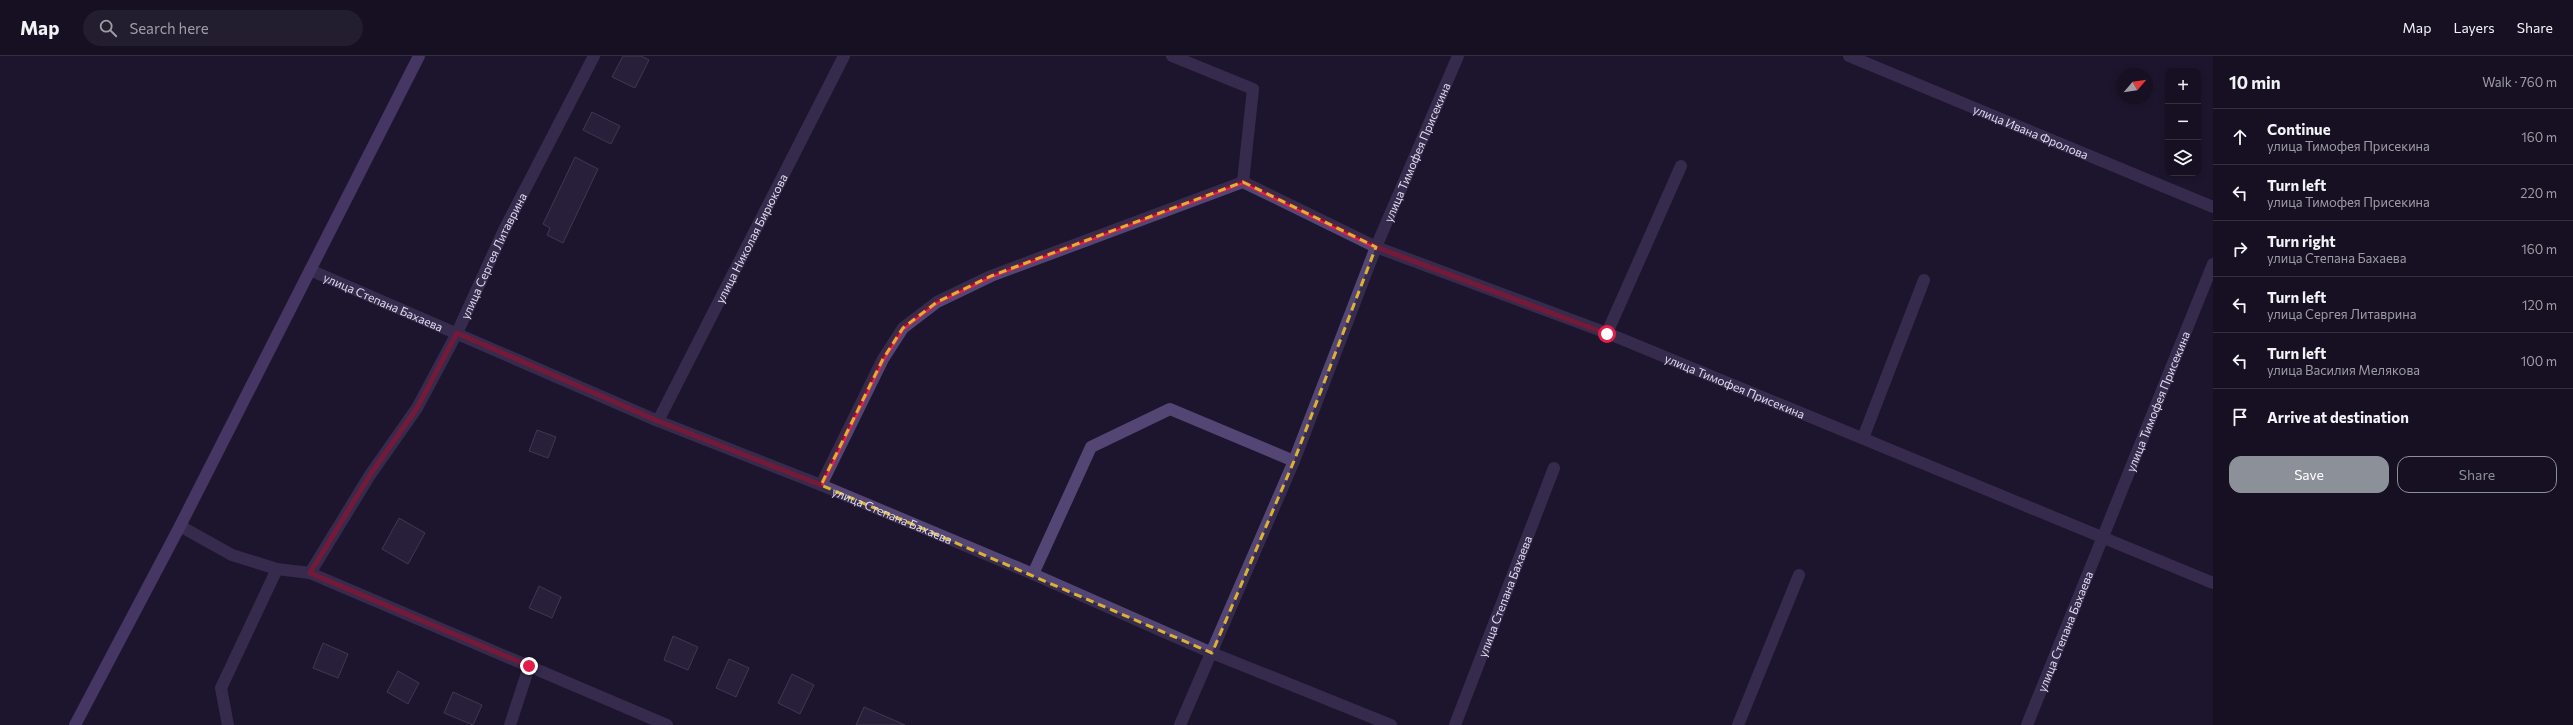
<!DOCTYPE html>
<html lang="en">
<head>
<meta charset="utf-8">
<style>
	body { margin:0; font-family:Commissioner,sans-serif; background:#231e2f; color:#f1f3f6 }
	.controls { position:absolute; right:12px; top:12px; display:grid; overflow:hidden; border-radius:8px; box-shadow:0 2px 6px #0003 }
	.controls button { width:36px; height:36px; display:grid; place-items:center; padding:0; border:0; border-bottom:1px solid #353040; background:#161022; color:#f1f3f6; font:20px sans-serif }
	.compass { position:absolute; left:2117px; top:12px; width:36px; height:36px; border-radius:50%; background:#161022; box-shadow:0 2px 6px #0003; rotate:61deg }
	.stop { position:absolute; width:12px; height:12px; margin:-9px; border:3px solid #e11d48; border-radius:50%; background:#fff }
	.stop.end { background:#e11d48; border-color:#fff; box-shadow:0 1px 4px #0008 }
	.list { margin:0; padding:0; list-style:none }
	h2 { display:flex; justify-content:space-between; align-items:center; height:52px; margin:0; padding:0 16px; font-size:17px }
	h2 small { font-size:13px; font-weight:400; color:#9e9da5 }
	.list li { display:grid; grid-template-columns:26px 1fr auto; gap:12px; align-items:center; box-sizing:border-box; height:56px; padding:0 16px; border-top:1px solid #353040 }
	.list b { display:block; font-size:15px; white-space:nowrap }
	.list p { margin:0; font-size:13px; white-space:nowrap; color:#9e9da5 }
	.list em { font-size:13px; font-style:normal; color:#9e9da5 }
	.actions { display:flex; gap:8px; padding:12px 16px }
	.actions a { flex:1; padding:9px 0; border:1px solid #8c9099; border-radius:12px; text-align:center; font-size:14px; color:#8c9099 }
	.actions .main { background:#8c9099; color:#fff }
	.icon { flex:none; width:22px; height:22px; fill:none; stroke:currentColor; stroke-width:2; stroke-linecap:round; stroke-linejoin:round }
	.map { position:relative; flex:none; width:2213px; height:669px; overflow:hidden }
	header { display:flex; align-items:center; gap:24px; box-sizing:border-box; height:56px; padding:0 20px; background:#161022; border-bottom:1px solid #353040 }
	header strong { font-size:19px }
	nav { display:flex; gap:22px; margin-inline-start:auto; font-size:14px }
	.search { width:280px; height:36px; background:#231e2f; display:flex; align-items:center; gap:10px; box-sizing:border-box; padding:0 14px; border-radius:22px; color:#9e9da5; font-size:15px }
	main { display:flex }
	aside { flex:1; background:#161022 }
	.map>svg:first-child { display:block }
	.building { fill:#362e49; stroke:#68607e }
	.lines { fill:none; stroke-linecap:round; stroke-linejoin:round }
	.minor { stroke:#544674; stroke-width:12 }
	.secondary { stroke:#755da7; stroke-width:12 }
	.route { stroke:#e11d48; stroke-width:5 }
	.marked { fill:none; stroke:#dbb233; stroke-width:3; stroke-dasharray:8 5; stroke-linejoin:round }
	.labels { text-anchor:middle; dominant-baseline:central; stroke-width:3.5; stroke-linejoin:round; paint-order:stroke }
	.street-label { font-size:12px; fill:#dfdbed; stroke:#1d152e }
</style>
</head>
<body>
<header>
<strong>Map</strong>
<div class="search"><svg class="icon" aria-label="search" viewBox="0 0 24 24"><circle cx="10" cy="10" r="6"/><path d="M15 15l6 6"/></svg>Search here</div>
<nav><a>Map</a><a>Layers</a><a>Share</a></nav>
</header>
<main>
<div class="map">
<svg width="2213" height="669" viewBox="0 0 2213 669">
	<rect width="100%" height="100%" fill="#1d152e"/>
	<g class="building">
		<path d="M623 0H641L649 4 635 32 612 21Z"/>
		<path d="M592 56 620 70 611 88 583 74Z"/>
		<path d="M575 101 598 113 563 187 547 179 550 172 543 168Z"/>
		<path d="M537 374 556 381 548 402 529 395Z"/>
		<path d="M399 462 425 477 408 508 382 493Z"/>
		<path d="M539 530 561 541 552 562 529 552Z"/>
		<path d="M673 580 698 591 688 614 664 604Z"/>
		<path d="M323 587 348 598 338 622 313 612Z"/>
		<path d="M729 603 749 612 736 641 716 632Z"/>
		<path d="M398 615 419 627 408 648 387 636Z"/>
		<path d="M792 618 814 629 800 658 778 647Z"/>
		<path d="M453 636 482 649 473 669 444 657Z"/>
		<path d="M864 651 905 669H856Z"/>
	</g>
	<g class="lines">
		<g class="minor">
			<path d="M1172 0 1253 33 1243 126"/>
			<path id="s1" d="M1849 0 2213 151"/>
			<path id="s2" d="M310 214 658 365 821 429 1033 518 1212 597 1391 669"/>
			<path d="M1607 277 1681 110"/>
			<path id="s3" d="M658 365 844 0"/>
			<path d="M1863 382 1924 224"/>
			<path id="s4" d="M821 429 883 303 903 272 937 246 991 220 1243 126 1376 191 1607 277 2213 527"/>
			<path d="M180 470 232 499 277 513 310 517 667 669"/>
			<path id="s5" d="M310 517 370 419 417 352 457 277 504 174 594 0"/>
			<path d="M1033 518 1091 391 1170 353 1294 405"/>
			<path d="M228 669 221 632 277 513"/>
			<path d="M510 669 529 611"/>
			<path id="s6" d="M1180 669 1294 405 1376 191 1458 0"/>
			<path id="s7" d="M1455 669 1554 412"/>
			<path d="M1738 669 1799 519"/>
			<path id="s8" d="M2027 669 2213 208"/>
		</g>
		<path class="secondary" d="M75 669 180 470 419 0"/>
	</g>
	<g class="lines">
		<path class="route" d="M529 610 310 517 370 419 417 352 457 277 658 365 821 429 883 303 903 272 937 246 991 220 1243 126 1376 191 1607 278"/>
	</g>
	<path d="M0 0H2213V669H0ZM1243 126 1376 191 1294 405 1212 597 821 429 883 303 903 272 937 246 991 220Z" fill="#1d152e" fill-opacity=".55" fill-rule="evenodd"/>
	<path class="marked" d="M1243 126 1376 191 1294 405 1212 597 821 429 883 303 903 272 937 246 991 220Z"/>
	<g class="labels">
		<g class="street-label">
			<text stroke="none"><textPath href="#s1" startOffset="197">улица Ивана Фролова</textPath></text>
			<text stroke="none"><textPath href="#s6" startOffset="620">улица Тимофея Присекина</textPath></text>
			<text stroke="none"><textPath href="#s3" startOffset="205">улица Николая Бирюкова</textPath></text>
			<text stroke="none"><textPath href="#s5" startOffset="367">улица Сергея Литаврина</textPath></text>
			<text stroke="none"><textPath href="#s2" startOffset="80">улица Степана Бахаева</textPath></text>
			<text stroke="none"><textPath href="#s4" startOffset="1082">улица Тимофея Присекина</textPath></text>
			<text stroke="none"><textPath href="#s8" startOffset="349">улица Тимофея Присекина</textPath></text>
			<text stroke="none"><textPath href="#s2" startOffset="632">улица Степана Бахаева</textPath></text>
			<text stroke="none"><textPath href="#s7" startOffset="138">улица Степана Бахаева</textPath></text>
			<text stroke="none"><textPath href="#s8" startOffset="101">улица Степана Бахаева</textPath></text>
		</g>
	</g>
</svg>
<div class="controls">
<button>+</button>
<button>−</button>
<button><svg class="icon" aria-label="layers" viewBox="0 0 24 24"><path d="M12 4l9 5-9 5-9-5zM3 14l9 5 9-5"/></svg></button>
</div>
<svg class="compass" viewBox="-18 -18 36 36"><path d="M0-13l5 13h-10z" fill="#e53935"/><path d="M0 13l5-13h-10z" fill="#9e9da5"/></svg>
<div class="stop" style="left:1607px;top:278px"></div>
<div class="stop end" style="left:529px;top:610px"></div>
</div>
<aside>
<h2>10 min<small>Walk · 760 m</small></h2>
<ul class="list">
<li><svg class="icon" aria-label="ahead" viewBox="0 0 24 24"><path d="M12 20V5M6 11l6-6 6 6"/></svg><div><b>Continue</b><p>улица Тимофея Присекина</p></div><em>160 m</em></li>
<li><svg class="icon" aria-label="left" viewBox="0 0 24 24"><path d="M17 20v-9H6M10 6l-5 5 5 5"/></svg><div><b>Turn left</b><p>улица Тимофея Присекина</p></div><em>220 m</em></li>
<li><svg class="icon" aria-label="right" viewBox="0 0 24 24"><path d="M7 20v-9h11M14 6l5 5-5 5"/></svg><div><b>Turn right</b><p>улица Степана Бахаева</p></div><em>160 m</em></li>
<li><svg class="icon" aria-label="left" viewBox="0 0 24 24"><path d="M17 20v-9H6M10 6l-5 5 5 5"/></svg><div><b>Turn left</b><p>улица Сергея Литаврина</p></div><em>120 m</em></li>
<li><svg class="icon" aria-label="left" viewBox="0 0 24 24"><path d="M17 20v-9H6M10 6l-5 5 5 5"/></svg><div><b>Turn left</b><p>улица Василия Мелякова</p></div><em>100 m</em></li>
<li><svg class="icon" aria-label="arrive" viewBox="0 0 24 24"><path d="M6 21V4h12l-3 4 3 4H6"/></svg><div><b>Arrive at destination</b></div></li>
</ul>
<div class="actions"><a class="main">Save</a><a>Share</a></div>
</aside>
</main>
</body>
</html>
